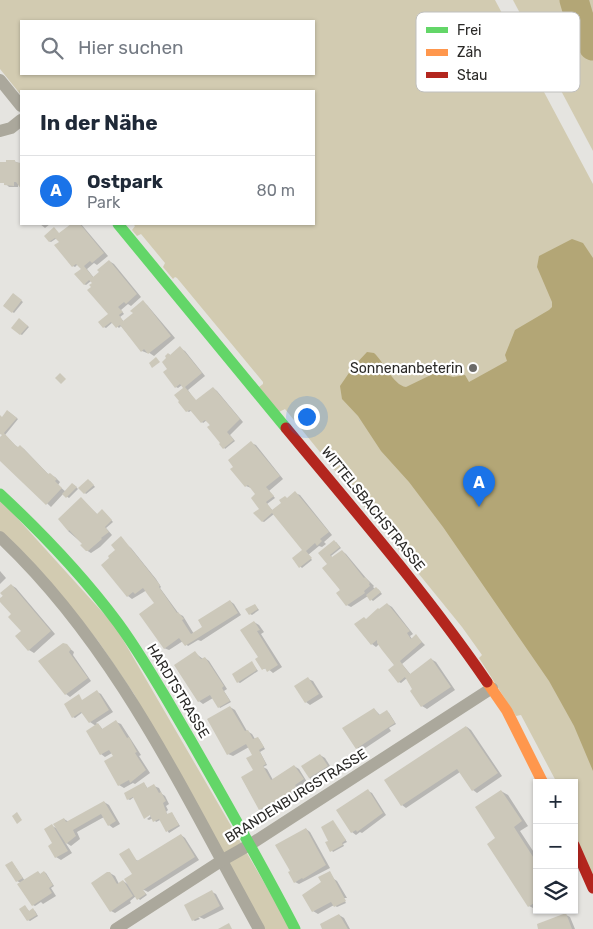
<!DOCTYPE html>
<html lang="de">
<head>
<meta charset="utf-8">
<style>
	body { margin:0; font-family:Rubik,sans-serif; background:#f6f6f7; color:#1f2937 }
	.controls { position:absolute; right:15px; bottom:15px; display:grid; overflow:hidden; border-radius:0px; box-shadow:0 1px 4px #0004 }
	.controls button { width:45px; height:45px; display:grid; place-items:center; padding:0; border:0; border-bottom:1px solid #e0e1e3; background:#fff; color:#1f2937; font:25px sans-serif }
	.you { position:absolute; left:306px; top:416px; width:18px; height:18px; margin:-12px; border:4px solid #fff; border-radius:50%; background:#1a73e8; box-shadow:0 0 0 8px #1a73e833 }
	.badge { display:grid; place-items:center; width:32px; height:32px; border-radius:50%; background:#1a73e8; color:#fff; font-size:16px; font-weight:700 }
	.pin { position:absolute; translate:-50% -41px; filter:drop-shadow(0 1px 2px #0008) }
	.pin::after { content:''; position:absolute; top:26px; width:18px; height:15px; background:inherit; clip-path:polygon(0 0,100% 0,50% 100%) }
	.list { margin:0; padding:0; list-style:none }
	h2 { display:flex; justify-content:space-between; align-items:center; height:65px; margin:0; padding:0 20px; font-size:21px }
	h2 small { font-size:16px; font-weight:400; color:#747a83 }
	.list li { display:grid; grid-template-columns:32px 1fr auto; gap:15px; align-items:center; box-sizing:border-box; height:70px; padding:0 20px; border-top:1px solid #e0e1e3 }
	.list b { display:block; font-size:19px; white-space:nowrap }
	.list p { margin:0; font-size:16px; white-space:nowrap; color:#747a83 }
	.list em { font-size:16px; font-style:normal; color:#747a83 }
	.icon { flex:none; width:28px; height:28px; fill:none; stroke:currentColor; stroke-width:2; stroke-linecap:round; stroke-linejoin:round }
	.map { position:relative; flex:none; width:593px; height:929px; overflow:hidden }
	.search { position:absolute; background:#fff; box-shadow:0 1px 4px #0004; left:20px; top:20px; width:295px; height:55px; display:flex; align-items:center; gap:12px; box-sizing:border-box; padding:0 18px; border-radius:0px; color:#747a83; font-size:19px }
	.panel { position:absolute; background:#fff; box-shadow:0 1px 4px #0004; left:20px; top:90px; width:295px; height:135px; border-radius:0px }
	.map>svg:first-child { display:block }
	.green { fill:#d2cbb1; fill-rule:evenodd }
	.water { fill:#b3a676 }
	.shadow { fill:#0003 }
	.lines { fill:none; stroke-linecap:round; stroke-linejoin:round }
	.river { stroke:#b3a676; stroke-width:29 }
	.building { fill:#ccc8ba }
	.street { stroke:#aba89c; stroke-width:12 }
	.fast { stroke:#63d668; stroke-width:11 }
	.slow { stroke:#ff974d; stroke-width:11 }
	.jam { stroke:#b3261e; stroke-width:11 }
	.poi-dot { fill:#6b6a68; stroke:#fff; stroke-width:2 }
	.labels { text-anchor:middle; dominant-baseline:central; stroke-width:4.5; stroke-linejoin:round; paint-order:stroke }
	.poi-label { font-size:14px; fill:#2a2927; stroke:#fff; text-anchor:end }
	.street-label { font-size:14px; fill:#2a2927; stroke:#fff }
	.key { fill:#fff; stroke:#bfbfbe; stroke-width:1 }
	.key-label { font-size:14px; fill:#2a2927 }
</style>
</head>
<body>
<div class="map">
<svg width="593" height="929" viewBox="0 0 593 929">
	<rect width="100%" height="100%" fill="#e5e4e0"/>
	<g class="green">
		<path d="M0 0H495L593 184V881L574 836V783H557L521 715 516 716 479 658 482 655 462 627 285 409 279 412 259 387 263 384V382L177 278 175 277 173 279 163 267 165 263 141 234 137 236 132 230 135 226 133 224H314V91H21V95L0 69ZM21 21H314V74H21Z"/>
		<path d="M513 0H593V151Z"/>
		<path d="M0 499 115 626 291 929H263L134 694 98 641 54 589 0 531Z"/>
	</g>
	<path class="water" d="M572 239 583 243 593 258V771L574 726 549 681 443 527 409 482 381 451 358 416 342 399 340 386 353 367 367 352 374 353C384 362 393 385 406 387L437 372 453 377 465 375 469 382 507 361 505 355 515 330 549 310 552 307V302L537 267 539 256Z"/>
	<g class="shadow">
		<path d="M14 161 21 164V187L18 183V187H9L5 183H0V163Z"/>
		<path d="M40 224H50L45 228Z"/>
		<path d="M73 224H81L108 256 97 265 94 263 87 269 94 278 109 261 114 264 141 297 131 306 128 304 121 310 124 314 120 317 124 322 135 313 143 302 147 305 175 338 154 356 148 352 147 353 142 351 121 326 119 328 113 322 106 328 104 327 109 314 93 283 91 281 86 285 84 284 83 269 78 264 75 267 73 266 56 246 60 242 57 238 51 242 49 241Z"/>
		<path d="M13 294 23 302 14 313 4 305Z"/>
		<path d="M21 321 29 327 22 335 20 334Z"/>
		<path d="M180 348 185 351 205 376 188 390 196 402 213 388 217 391 243 422 230 435 235 441 225 449 207 420 203 423 192 410 189 412 187 411 176 395 185 389 182 385 178 388 176 387 167 370 169 354 171 356Z"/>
		<path d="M9 412 18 419 5 435 18 448 20 446 24 449 49 475 55 477 60 482 58 485 66 492 74 485 78 489 69 498 63 494 51 507 0 459V439L3 435 0 432V416L2 418Z"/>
		<path d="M251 443 256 445 283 479 269 491 275 498 267 504 273 511 295 493 300 495 332 535 324 542 326 544 322 547 319 546 308 555 312 560 302 568 293 559 304 550 274 514 264 522 262 521 257 495 251 488 246 486Z"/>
		<path d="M90 481 95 487 86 494 85 493Z"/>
		<path d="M81 499 98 515 104 512 113 522 106 528 112 535 100 547 91 553 86 550 83 544 68 531Z"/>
		<path d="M336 542 341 548 331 556 334 559 342 551 346 554 366 578 374 586 373 587 375 589H378L382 594 373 601 368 596 351 607 347 605 328 564 320 553Z"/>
		<path d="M127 545 131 548 156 579 161 587 160 588 179 614 183 616 194 634 204 627 230 601 234 604 241 615 201 641 198 640 188 646 183 641 169 650 164 648 156 603 147 590 132 599 128 596 102 565Z"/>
		<path d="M0 571 6 578 0 584Z"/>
		<path d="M11 585 16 588 55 634 34 653 29 650 17 636 22 632 12 614 0 600Z"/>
		<path d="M387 604 392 607 413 634 410 636 412 639 416 636 425 645 402 664 411 675 431 659 436 662 455 690 427 709 422 706 411 691 414 689 407 678 401 683 399 682 395 666 379 644 376 647 372 644 368 620Z"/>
		<path d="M255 605 259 610 252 615 250 614Z"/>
		<path d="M254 622 259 625 264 632 261 634 282 667 273 673 267 668 263 669Z"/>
		<path d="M66 645 74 652 73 655 91 681 70 697 66 694Z"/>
		<path d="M195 653 203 659 205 658 209 661 227 689 224 691 231 702 220 708 213 698 203 704 199 701 176 665Z"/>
		<path d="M252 663 258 671 240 683 238 682Z"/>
		<path d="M308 679 313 681 323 697 310 705 306 702Z"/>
		<path d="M97 692 101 694 113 712 96 723 100 726 103 730 116 722 121 724 141 755 139 756 150 773 135 784 133 783 124 788 119 785 109 768 114 757 112 753 105 757 101 754 96 726 90 722 83 712 75 718 73 717 82 702Z"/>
		<path d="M230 707 235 710 247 731 252 734 255 739H259L265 749 260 752 267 765 263 767 267 769 273 780 294 766 299 769 307 782 299 787 300 790 265 812 260 810 242 778 255 771 253 755 249 747 233 756 228 754Z"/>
		<path d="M374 709 381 716 387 712 389 713 396 724 389 728 391 731 361 751 357 748Z"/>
		<path d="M467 727 471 730 502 776 477 793 473 790 460 772 406 808 402 805Z"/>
		<path d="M320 755 325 758 332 769 314 780 309 778Z"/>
		<path d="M144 783 148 789 154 786 159 788 162 794 165 796 169 804 166 806 168 810 166 812 168 815H173L180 826 169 833 160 820 156 822 153 818 149 820 147 819 151 816 134 797 130 800 128 799Z"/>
		<path d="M368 791 372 793 386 815 362 833 360 832 356 835 352 832Z"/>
		<path d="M501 791 508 795 528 826 520 831 537 857V906L533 908 529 906 497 839Z"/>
		<path d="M104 802 109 805 120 824 113 828 109 825 104 817 77 832 80 839 71 846 65 842 72 853 61 860 56 857 49 846 54 843 52 826 58 829 64 819 69 822Z"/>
		<path d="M333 822 347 842 343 844 344 846 333 852 327 843 330 841Z"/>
		<path d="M306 829 310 832 330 868 299 884 295 882Z"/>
		<path d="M181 835 185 838 199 860 148 892 142 889 147 895 140 900 136 896 130 901 131 903 115 913 111 911 110 873 115 876 119 884 123 881 129 885 136 860 139 861Z"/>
		<path d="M12 862 25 881 38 872 41 875 44 872 46 873 54 886 51 888 56 896 43 904 41 902 35 906 33 905 21 883 17 881Z"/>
		<path d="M330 873 334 879 337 881 347 898H343L346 903 337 907 334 905 318 914 313 911 324 883Z"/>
		<path d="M212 892 216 894 224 909 204 919 197 916 200 919 195 921 193 920Z"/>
		<path d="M25 907 30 912 33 910 35 911 38 916 30 921 28 920 21 909Z"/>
		<path d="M339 915 344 918 350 929H324Z"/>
		<path d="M566 915 570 917 575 929H540Z"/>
	</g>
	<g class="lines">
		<path class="river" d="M574 0 579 17 593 46"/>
	</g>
	<g class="building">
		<path d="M6 160H15V162L21 163V189L16 182H14V186L4 185V183H0V162H6Z"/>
		<path d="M71 224H80L104 253 92 263 90 261 84 266 93 277 99 272 97 270 109 260 137 294 126 304 124 302 118 307 123 312 119 315 123 321 133 313 130 311 143 300 171 336 148 354 144 349 141 352 120 325 116 328 111 322 103 328 98 322 108 314 87 290 91 287 89 285 92 283 89 280 84 285 74 274 81 269 76 264 72 267 54 245 59 242 55 238 49 242 44 236 54 227 59 233Z"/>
		<path d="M13 293 22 300 12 313 3 306Z"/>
		<path d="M19 318 28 326 20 335 11 328Z"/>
		<path d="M180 346 202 373 185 387 196 400 213 387 240 419 227 432 234 440 223 449 219 444 220 443 207 427 210 425 205 420 201 423 190 410 186 412 178 402 179 401 174 395 183 388 180 384 175 388 163 372 167 369 162 362 166 358 165 356 168 353 170 355Z"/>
		<path d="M156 357 160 362 152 368 149 363Z"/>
		<path d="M60 373 66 379 61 384 55 378Z"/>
		<path d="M7 410 17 418 4 433 15 445 18 447 20 445 48 474 50 473 57 479 55 481 62 488 46 505 0 461V437L2 435 0 434V415L2 417Z"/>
		<path d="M251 441 280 476 266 487 274 496 266 502 272 510 281 503 279 500 285 496 287 498 295 491 329 532 320 539 322 541 317 546 315 543 306 551 312 558 299 568 292 558 302 550 272 513 262 522 253 513 259 509 251 498 255 494 248 485 245 487 230 469 233 467 228 460Z"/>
		<path d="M88 479 94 485 84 494 78 488Z"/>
		<path d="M72 483 77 487 66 498 62 494Z"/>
		<path d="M81 497 97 514 102 509 112 520 105 527 109 532 101 538 102 539 88 551H86L80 545 82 544 69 530 68 531 58 519Z"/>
		<path d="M121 536 160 585 159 587 177 613 178 612 184 619 182 620 191 634 202 627 198 620 230 600 238 613 185 646 179 638 164 649 139 614 154 603 148 595 143 588 135 594 133 592 127 597 101 565 109 558 108 556 115 550 111 545Z"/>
		<path d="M334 540 340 547 330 555 332 557 342 550 364 578 365 577 370 583 369 584 370 586 364 591 365 593 346 606 336 593 340 590 322 568 327 564 318 553Z"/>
		<path d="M11 584 51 631 28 651 15 636 21 631 8 617 11 614 0 602V598L3 596 0 593Z"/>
		<path d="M376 587 381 592 370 601 366 595Z"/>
		<path d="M387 603 410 631 407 633 411 639 416 634 422 642 400 661 405 668 410 674 431 658 451 687 421 707 410 691 412 689 405 677 398 683 388 670 394 665 382 650 377 643V640L371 645 354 624 364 617 366 619 378 608 379 609Z"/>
		<path d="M255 604 258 609 249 615 245 609Z"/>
		<path d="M254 621 260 630 257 631 278 665 267 672 265 668 262 670 255 659 258 657 240 630Z"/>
		<path d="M63 643 67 644 71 649 69 652 88 678 65 695 38 661Z"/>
		<path d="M195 651 201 659 205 657 224 686 222 688 230 701 218 708 210 695 198 702 174 665Z"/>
		<path d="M252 661 257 670 237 683 232 674Z"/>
		<path d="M308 677 319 694 305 703 294 686Z"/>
		<path d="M97 690 109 710 89 723 81 712 72 718 64 704 79 694 82 700Z"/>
		<path d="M230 706 245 731 248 730 253 739 258 737 264 747 259 750 266 764 263 766 271 780 294 765 304 779 295 785 297 788 281 798 259 810 241 777 253 770 246 758 252 755 246 744 227 755 207 719Z"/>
		<path d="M374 708 379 715 387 710 395 723 356 749 342 728Z"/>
		<path d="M116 720 127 738 129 737 137 752 135 753 146 770 130 783 129 780 118 786 104 761 113 756 109 750 100 755 86 731 98 723 102 729Z"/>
		<path d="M466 726 498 773 472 791 457 769 401 806 384 780Z"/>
		<path d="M320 754 328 766 309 778 301 766Z"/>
		<path d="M144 782 147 788 154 784 159 793 161 792 166 801 163 803 167 814 172 812 179 825 166 832 159 819 153 822 150 815 144 819 133 797 127 800 124 793Z"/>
		<path d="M368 789 383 813 357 832 356 830 351 833 336 810Z"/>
		<path d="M501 790 522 821 514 827 537 863V901L528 907 487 844 495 838 475 807Z"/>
		<path d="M104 801 116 821 108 826 101 814 73 830 76 836 66 844 53 824 64 818 66 822Z"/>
		<path d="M17 812 22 820 17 824 12 816Z"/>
		<path d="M333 820 346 840 342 843 343 845 330 852 325 842 328 841 321 827Z"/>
		<path d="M52 824 68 851 55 858 48 846 52 843 44 829Z"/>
		<path d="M306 828 326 865 303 879 302 878 294 883 288 872 290 871 275 845Z"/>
		<path d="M181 834 195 857 143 890 146 894 137 900 124 879 132 874 119 854 129 848 137 861Z"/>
		<path d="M12 861 23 878 16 882 5 865Z"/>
		<path d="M38 871 40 874 44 871 53 885 49 888 52 893 32 906 17 884Z"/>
		<path d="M330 871 346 901 334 907 331 902 312 912 302 895 321 882 318 877Z"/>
		<path d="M107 872H110L117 884 123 880 133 896 110 912 91 883Z"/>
		<path d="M212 890 220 906 192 921 184 905Z"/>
		<path d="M25 905 29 911 33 908 37 915 27 921 19 909Z"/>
		<path d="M566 913 572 929H538L537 924Z"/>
		<path d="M339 914 348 929H322L320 924Z"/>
		<path d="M229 923 232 929H218Z"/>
	</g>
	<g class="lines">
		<g class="street">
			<path d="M0 80 21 106"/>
			<path d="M0 131 11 128 21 120"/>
			<path d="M0 537C116 646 183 792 259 929"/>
			<path d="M116 929 221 861 251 844 492 688"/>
		</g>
		<g class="fast">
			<path d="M118 224 286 428"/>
			<path d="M0 494C43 534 83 576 118 623 145 660 167 700 190 739 226 802 262 865 295 929"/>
		</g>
		<path class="slow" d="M487 682 507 711 543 783"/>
		<g class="jam">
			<path d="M286 428C355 511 426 593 487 682"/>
			<path d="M574 845 593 888"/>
		</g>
	</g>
	<circle class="poi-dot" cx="473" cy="368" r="5"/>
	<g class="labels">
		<g class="poi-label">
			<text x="463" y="368">Sonnenanbeterin</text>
		</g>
		<g class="street-label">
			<text transform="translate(373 509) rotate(51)">WITTELSBACHSTRASSE</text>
			<text transform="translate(178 691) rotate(59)">HARDTSTRASSE</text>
			<text transform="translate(296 796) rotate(-32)">BRANDENBURGSTRASSE</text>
		</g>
	</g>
	<rect x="416" y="12" width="164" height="80" rx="8" class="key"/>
	<rect x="426" y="27" width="22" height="6" fill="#63d668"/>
	<rect x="426" y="49" width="22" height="7" fill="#ff974d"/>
	<rect x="426" y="72" width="22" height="6" fill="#b3261e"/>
	<g class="key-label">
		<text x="457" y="35">Frei</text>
		<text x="457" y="57">Zäh</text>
		<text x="457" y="80">Stau</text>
	</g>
</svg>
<div class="controls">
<button>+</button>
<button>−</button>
<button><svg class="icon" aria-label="layers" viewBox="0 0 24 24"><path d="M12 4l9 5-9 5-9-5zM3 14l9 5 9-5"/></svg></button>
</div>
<div class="you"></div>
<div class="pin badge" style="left:479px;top:507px">A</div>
<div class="search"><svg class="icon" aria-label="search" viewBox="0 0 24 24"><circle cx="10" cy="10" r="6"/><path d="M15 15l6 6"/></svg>Hier suchen</div>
<section class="panel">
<h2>In der Nähe<small></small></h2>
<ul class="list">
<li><span class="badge">A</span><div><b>Ostpark</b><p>Park</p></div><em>80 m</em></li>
</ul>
</section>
</div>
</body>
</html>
